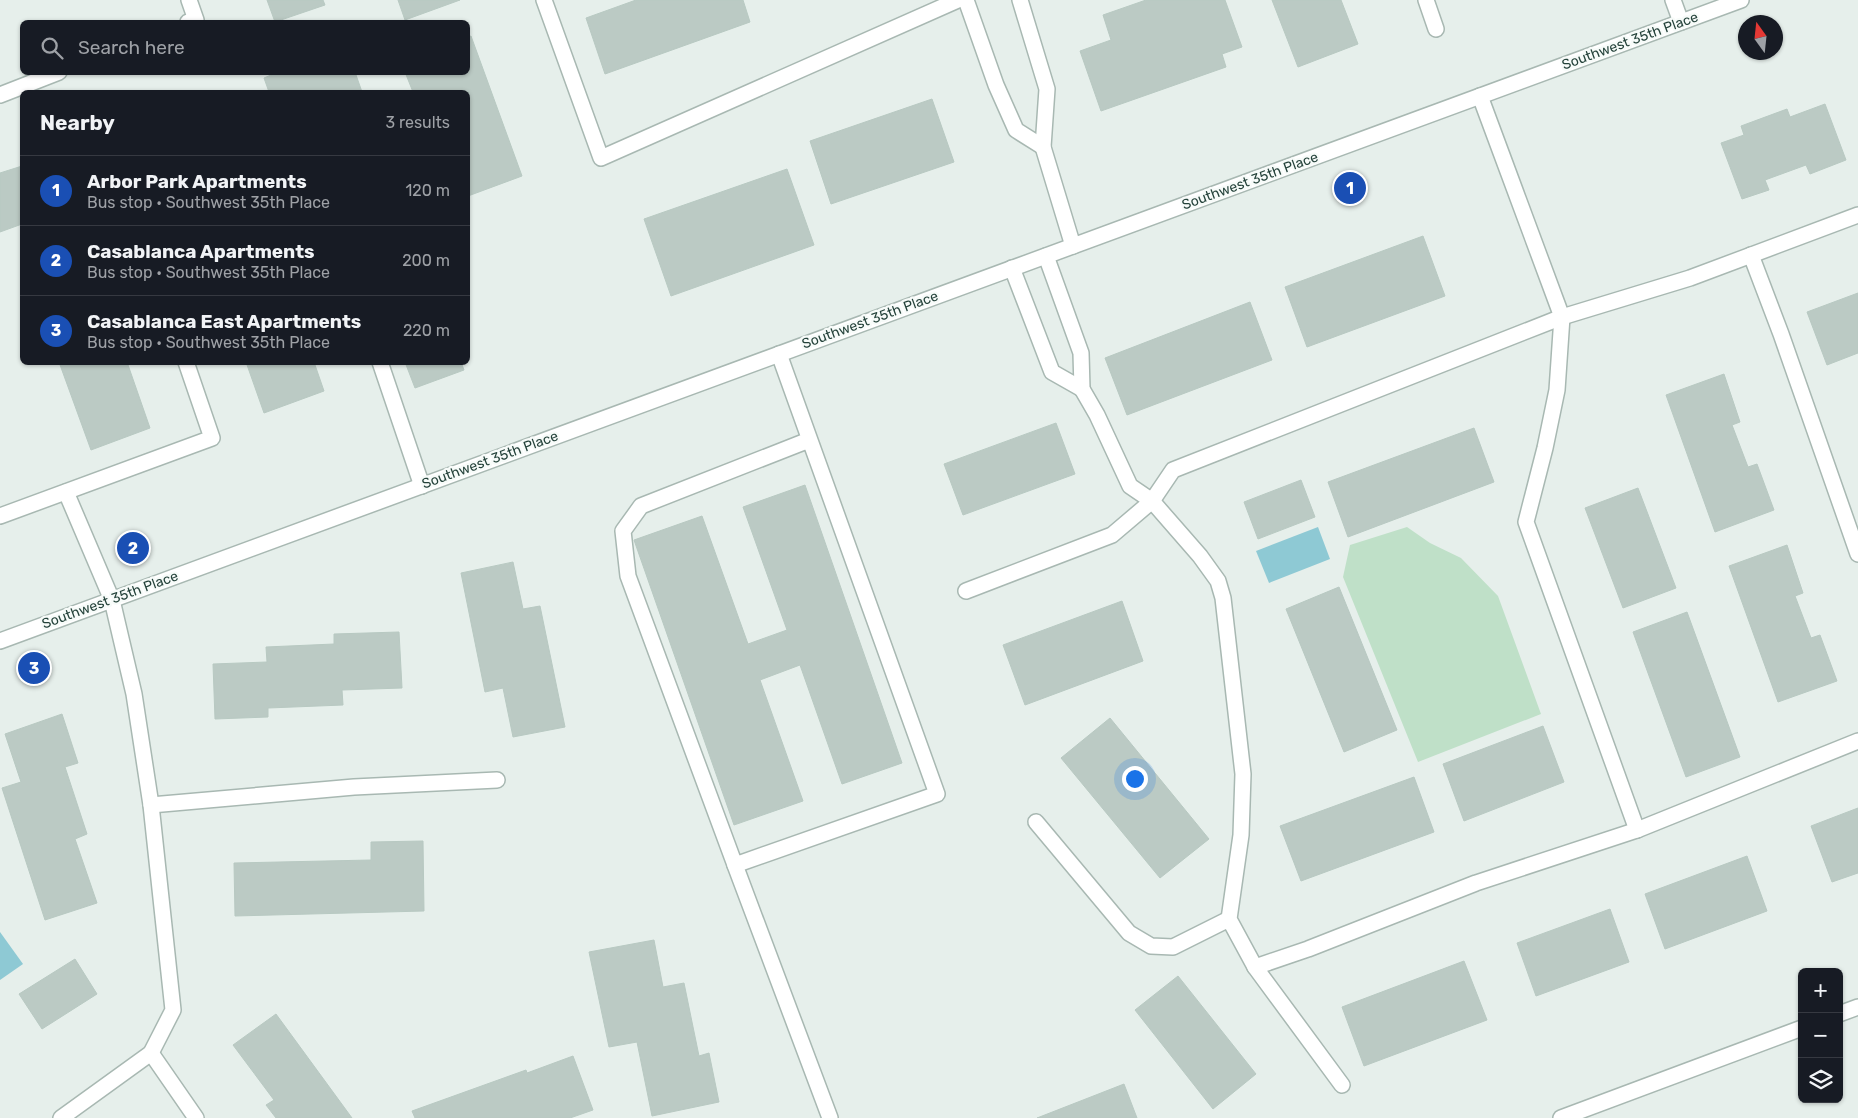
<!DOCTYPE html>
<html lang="en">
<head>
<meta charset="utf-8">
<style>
	body { margin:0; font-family:Rubik,sans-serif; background:#20242c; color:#f1f3f6 }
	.controls { position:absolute; right:15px; bottom:15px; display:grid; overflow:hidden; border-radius:8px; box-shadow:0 1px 4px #0004 }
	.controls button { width:45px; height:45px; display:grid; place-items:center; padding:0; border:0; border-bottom:1px solid #363941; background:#171b24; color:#f1f3f6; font:25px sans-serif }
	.compass { position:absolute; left:1738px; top:15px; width:45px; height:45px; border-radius:50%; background:#171b24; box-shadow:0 1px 4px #0004; rotate:345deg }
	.you { position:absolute; left:1134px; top:778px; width:18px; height:18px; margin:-12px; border:4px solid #fff; border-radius:50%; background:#1a73e8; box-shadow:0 0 0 8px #1a73e833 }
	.badge { display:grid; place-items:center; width:32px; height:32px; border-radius:50%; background:#db2777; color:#fff; font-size:16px; font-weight:700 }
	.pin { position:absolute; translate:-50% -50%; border:2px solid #fff; box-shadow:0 1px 5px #0006 }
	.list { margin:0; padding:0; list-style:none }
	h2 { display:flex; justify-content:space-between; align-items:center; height:65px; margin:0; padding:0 20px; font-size:21px }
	h2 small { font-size:16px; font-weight:400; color:#9ea1a6 }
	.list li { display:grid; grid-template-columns:32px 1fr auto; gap:15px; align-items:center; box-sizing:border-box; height:70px; padding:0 20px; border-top:1px solid #363941 }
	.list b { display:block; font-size:19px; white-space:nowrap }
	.list p { margin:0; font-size:16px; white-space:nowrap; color:#9ea1a6 }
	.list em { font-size:16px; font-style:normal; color:#9ea1a6 }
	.icon { flex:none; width:28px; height:28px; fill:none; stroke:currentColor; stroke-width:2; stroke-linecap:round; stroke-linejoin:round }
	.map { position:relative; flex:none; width:1858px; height:1118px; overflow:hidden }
	.search { position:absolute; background:#171b24; box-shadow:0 1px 4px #0004; left:20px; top:20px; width:450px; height:55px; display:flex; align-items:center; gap:12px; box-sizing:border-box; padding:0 18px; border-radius:8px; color:#9ea1a6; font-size:19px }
	.panel { position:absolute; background:#171b24; box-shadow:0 1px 4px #0004; left:20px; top:90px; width:450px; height:275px; border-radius:8px }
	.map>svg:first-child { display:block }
	.green { fill:#bfe0c8 }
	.water { fill:#8ec9d4 }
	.building { fill:#bbcac4; stroke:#b8c9c2 }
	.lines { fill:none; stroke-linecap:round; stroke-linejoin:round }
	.service-casing { stroke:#a8b8b2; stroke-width:18 }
	.minor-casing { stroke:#a8b8b2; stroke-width:18 }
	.tertiary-casing { stroke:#a8b8b2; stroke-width:18 }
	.service { stroke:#fff; stroke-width:15 }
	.minor { stroke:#fff; stroke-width:15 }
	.tertiary { stroke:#fff; stroke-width:15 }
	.labels { text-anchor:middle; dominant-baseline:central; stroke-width:4.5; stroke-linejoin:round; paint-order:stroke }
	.street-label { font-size:14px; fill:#24423a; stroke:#f7fbf9 }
</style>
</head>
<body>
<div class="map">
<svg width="1858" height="1118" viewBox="0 0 1858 1118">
	<rect width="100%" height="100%" fill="#e6efeb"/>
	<path class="green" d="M1407 527 1430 543 1461 558 1498 596 1541 714 1418 762 1343 577 1350 545Z"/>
	<g class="water">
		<path d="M1318 527 1330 559 1269 583 1256 551Z"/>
		<path d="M0 932 23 964 0 980Z"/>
	</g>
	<g class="building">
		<path d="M267 0H323L325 5 275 22Z"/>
		<path d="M398 0H460L405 20Z"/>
		<path d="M636 0H743L750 22 605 74 586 18Z"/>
		<path d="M1146 0H1225L1242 47 1222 54 1226 67 1101 111 1080 51 1111 40 1103 15Z"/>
		<path d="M1272 0H1341L1358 44 1298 67Z"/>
		<path d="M471 36 522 176 468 196V92H413L405 72H468V37Z"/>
		<path d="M278 72H355L362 92H269L264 78Z"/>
		<path d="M932 99 954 162 831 204 810 141Z"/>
		<path d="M1825 104 1846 160 1810 174 1806 165 1765 180 1769 190 1742 199 1721 143 1744 135 1741 126 1787 109 1790 117Z"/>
		<path d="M22 166V224L0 232V173Z"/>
		<path d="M787 169 814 245 671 296 644 219Z"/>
		<path d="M1423 236 1445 296 1307 347 1285 287Z"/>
		<path d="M1858 293V353L1827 365 1807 312Z"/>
		<path d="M1250 302 1272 360 1127 415 1105 358Z"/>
		<path d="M59 362H127L150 428 91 450Z"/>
		<path d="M246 362H314L324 391 264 413Z"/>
		<path d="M405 362H461L464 370 415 388Z"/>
		<path d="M1724 374 1740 422 1732 425 1748 467 1757 464 1774 510 1715 532 1666 395Z"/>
		<path d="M1056 423 1075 474 963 515 944 464Z"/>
		<path d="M1474 428 1494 482 1348 537 1328 482Z"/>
		<path d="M1301 480 1315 517 1258 539 1244 502Z"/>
		<path d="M805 485 902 763 842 784 800 665 760 680 803 801 734 825 634 540 702 516 748 644 787 630 743 507Z"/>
		<path d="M1638 488 1676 588 1623 608 1585 508Z"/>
		<path d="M1787 545 1803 593 1795 596 1811 638 1820 635 1837 681 1778 702 1729 566Z"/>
		<path d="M513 562 523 609 540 606 565 727 513 737 503 688 485 692 461 573Z"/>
		<path d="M1339 587 1397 730 1344 752 1286 609Z"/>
		<path d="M1122 601 1143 661 1025 705 1003 645Z"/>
		<path d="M1687 612 1740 757 1686 777 1633 632Z"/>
		<path d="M399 632 402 688 342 690 343 705 268 708V717L215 719 213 664 267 662 266 647 334 644V634Z"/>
		<path d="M62 714 78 763 65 767 87 834 75 839 97 903 45 920 2 788 21 782 5 734Z"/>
		<path d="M1110 718 1209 839 1160 878 1061 758Z"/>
		<path d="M1543 726 1564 782 1464 821 1443 764Z"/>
		<path d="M1414 777 1434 832 1301 881 1280 826Z"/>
		<path d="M1858 808V873L1832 882 1811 826Z"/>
		<path d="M423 841 424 911 235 916 234 863 371 860V842Z"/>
		<path d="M1747 856 1767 911 1665 949 1645 894Z"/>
		<path d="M1610 909 1629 962 1536 996 1517 943Z"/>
		<path d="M654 940 663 987 684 983 699 1056 709 1053 719 1102 652 1116 637 1042 609 1047 589 952Z"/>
		<path d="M75 959 97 994 42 1029 19 994Z"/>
		<path d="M1464 961 1487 1020 1364 1066 1342 1007Z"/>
		<path d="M1178 976 1256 1074 1213 1109 1135 1010Z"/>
		<path d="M276 1014 352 1118H276L266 1105 274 1100 233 1045Z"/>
		<path d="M573 1056 593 1110 570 1118H415L412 1111 526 1070 527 1073Z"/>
		<path d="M1124 1084 1137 1118H1037Z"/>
	</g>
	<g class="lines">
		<g class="service-casing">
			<g id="service">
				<path d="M544 0 601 158 958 0"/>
				<path d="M966 0 996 85 1016 130 1043 147"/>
				<path d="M1020 0 1047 89 1043 147 1073 246"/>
				<path d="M1426 0 1436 29"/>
				<path d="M1480 96 1562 317 1557 390 1545 448 1526 522 1637 830"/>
				<path d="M1751 255 1781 334 1858 554"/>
				<path d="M1046 256 1081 353 1082 389 1097 415 1130 486 1152 501 1200 556 1218 581 1223 598 1243 774 1241 835 1229 919 1255 967 1342 1085"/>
				<path d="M1012 268 1052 372 1082 389"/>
				<path d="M779 354 937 794 735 865 628 576 623 531 641 506 809 440"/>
				<path d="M380 362 422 486"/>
				<path d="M0 516 212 438 186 362"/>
				<path d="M966 591 1112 535 1152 501 1173 470 1562 317 1690 278 1858 215"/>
				<path d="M151 805 354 787 497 780"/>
				<path d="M1036 822 1129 933 1151 946 1173 947 1229 919"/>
				<path d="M735 865 830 1118"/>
				<path d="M1255 967 1308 949 1476 883 1637 830 1858 741"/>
				<path d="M1839 1014 1858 1007"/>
				<path d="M151 1053 196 1118"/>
				<path d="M61 1118 151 1053 173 1010 151 805 134 694 112 600 66 492"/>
				<path d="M1561 1118 1802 1028"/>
			</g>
		</g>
		<g class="minor-casing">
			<g id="minor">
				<path d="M1673 0 1681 22"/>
				<path d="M188 22 196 20 189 0"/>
				<path d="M0 95 59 72"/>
			</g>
		</g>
		<g class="tertiary-casing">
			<path id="tertiary" d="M0 641 1741 0"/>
		</g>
		<use href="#service" class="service"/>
		<use href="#minor" class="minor"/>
		<use href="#tertiary" class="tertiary"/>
	</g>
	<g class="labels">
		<g class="street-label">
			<text transform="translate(1630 41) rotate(-20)">Southwest 35th Place</text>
			<text transform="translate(1250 181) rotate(-20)">Southwest 35th Place</text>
			<text transform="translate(870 320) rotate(-20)">Southwest 35th Place</text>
			<text transform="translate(490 460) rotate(-20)">Southwest 35th Place</text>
			<text transform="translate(110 600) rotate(-20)">Southwest 35th Place</text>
		</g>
	</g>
</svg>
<div class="controls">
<button>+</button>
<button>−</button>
<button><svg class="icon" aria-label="layers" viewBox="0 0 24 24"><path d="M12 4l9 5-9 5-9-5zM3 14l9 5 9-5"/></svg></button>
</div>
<svg class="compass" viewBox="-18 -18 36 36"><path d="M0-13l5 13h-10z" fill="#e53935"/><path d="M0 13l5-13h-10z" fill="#9ea1a6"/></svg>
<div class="you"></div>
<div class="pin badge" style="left:1350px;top:188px;background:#1a4fb4">1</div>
<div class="pin badge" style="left:133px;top:548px;background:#1a4fb4">2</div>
<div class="pin badge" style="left:34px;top:668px;background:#1a4fb4">3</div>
<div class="search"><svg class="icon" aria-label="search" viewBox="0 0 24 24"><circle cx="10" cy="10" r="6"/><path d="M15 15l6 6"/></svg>Search here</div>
<section class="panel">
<h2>Nearby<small>3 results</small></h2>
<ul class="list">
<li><span class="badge" style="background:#1a4fb4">1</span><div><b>Arbor Park Apartments</b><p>Bus stop · Southwest 35th Place</p></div><em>120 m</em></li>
<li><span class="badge" style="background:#1a4fb4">2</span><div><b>Casablanca Apartments</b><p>Bus stop · Southwest 35th Place</p></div><em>200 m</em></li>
<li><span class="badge" style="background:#1a4fb4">3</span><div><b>Casablanca East Apartments</b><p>Bus stop · Southwest 35th Place</p></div><em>220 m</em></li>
</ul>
</section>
</div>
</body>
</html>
